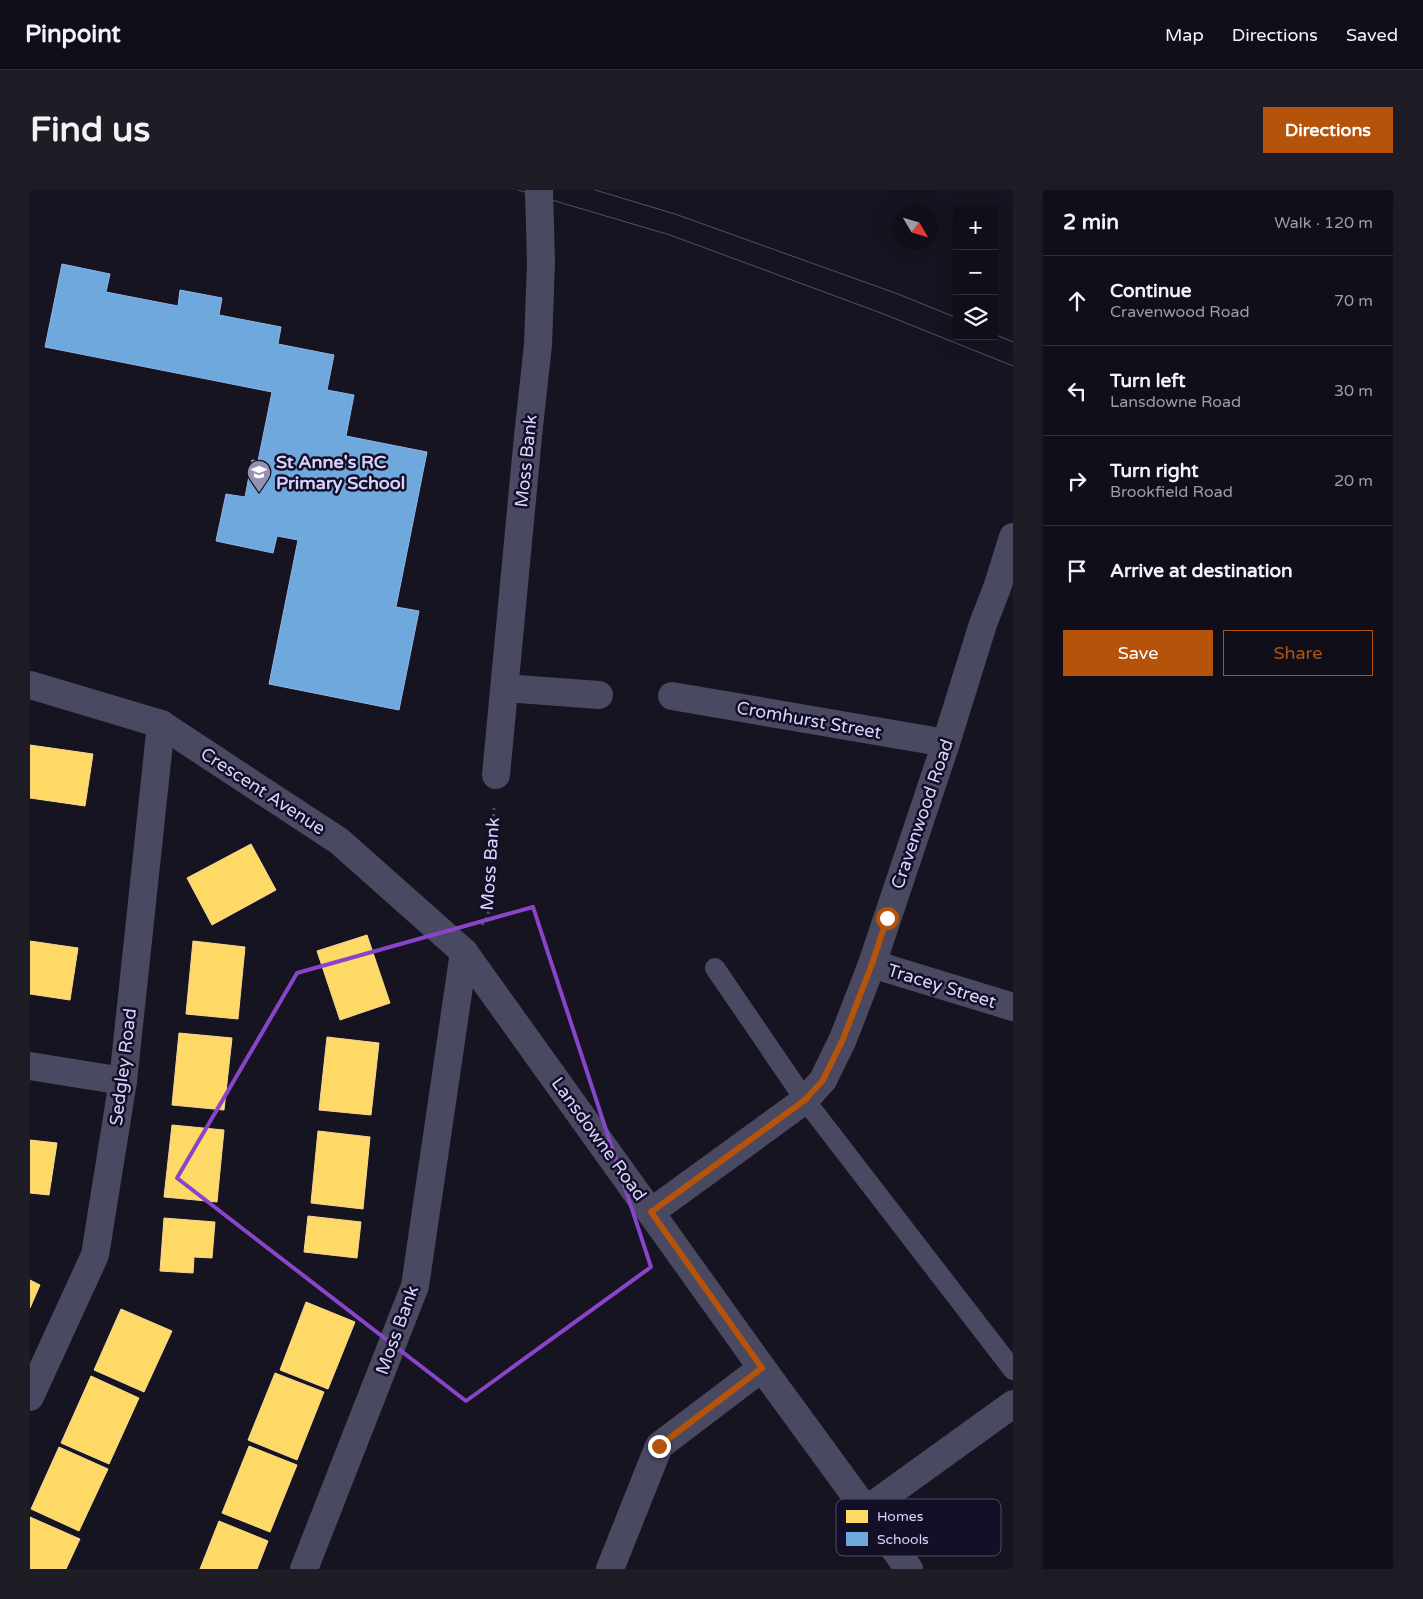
<!DOCTYPE html>
<html lang="en">
<head>
<meta charset="utf-8">
<style>
	body { margin:0; font-family:"Varela Round",sans-serif; background:#1e1d26; color:#f1f3f6 }
	.controls { position:absolute; right:15px; top:15px; display:grid; overflow:hidden; border-radius:0px; box-shadow:0 5px 20px #0002 }
	.controls button { width:45px; height:45px; display:grid; place-items:center; padding:0; border:0; border-bottom:1px solid #302f38; background:#100f19; color:#f1f3f6; font:25px sans-serif }
	.compass { position:absolute; left:863px; top:15px; width:45px; height:45px; border-radius:50%; background:#100f19; box-shadow:0 5px 20px #0002; rotate:128deg }
	.stop { position:absolute; width:15px; height:15px; margin:-11px; border:4px solid #b45309; border-radius:50%; background:#fff }
	.stop.end { background:#b45309; border-color:#fff; box-shadow:0 1px 5px #0008 }
	.list { margin:0; padding:0; list-style:none }
	h2 { display:flex; justify-content:space-between; align-items:center; height:65px; margin:0; padding:0 20px; font-size:21px }
	h2 small { font-size:16px; font-weight:400; color:#9c9ca2 }
	.list li { display:grid; grid-template-columns:32px 1fr auto; gap:15px; align-items:center; box-sizing:border-box; height:90px; padding:0 20px; border-top:1px solid #302f38 }
	.list b { display:block; font-size:19px; white-space:nowrap }
	.list p { margin:0; font-size:16px; white-space:nowrap; color:#9c9ca2 }
	.list em { font-size:16px; font-style:normal; color:#9c9ca2 }
	.actions { display:flex; gap:10px; padding:15px 20px }
	.actions a { flex:1; padding:11px 0; border:1px solid #b45309; border-radius:0px; text-align:center; font-size:18px; color:#b45309 }
	.actions .main { background:#b45309; color:#fff }
	.icon { flex:none; width:28px; height:28px; fill:none; stroke:currentColor; stroke-width:2; stroke-linecap:round; stroke-linejoin:round }
	.map { position:relative; flex:none; width:983px; height:1379px; overflow:hidden; border-radius:0px }
	header { display:flex; align-items:center; gap:30px; box-sizing:border-box; height:70px; padding:0 25px; background:#100f19; border-bottom:1px solid #302f38 }
	header strong { font-size:24px }
	nav { display:flex; gap:28px; margin-inline-start:auto; font-size:18px }
	.intro { display:flex; align-items:center; justify-content:space-between; box-sizing:border-box; height:120px; padding:0 30px }
	h1 { margin:0; font-size:35px }
	.button { padding:12px 22px; border-radius:0px; background:#b45309; color:#fff; font-size:18px; font-weight:700 }
	main { display:flex; gap:30px; padding:0 30px }
	aside { flex:1; background:#100f19; border-radius:0px; box-shadow:0 5px 20px #0002 }
	.map>svg:first-child { display:block }
	.homes { fill:#ffd966; stroke:#f4d894 }
	.schools { fill:#6fa8dc; stroke:#8fb5e6 }
	.lines { fill:none; stroke-linecap:round; stroke-linejoin:round }
	.path { stroke:#44505f; stroke-width:3; stroke-dasharray:2.5 4; stroke-linecap:butt }
	.service { stroke:#4a4962; stroke-width:20 }
	.minor { stroke:#4a4962; stroke-width:28 }
	.tram { stroke:#43596b; stroke-width:1 }
	.minor-bridge { stroke:#4a4962; stroke-width:28 }
	.route { stroke:#b45309; stroke-width:6 }
	.marked { fill:none; stroke:#8945c9; stroke-width:4; stroke-linejoin:round }
	.labels { text-anchor:middle; dominant-baseline:central; stroke-width:5; stroke-linejoin:round; paint-order:stroke }
	.street-label { font-size:18px; fill:#d9d4ff; stroke:#130f26 }
	.poi-label { font-size:18px; font-weight:bold; fill:#d9d4ff; stroke:#130f26; text-anchor:start }
	.key { fill:#130f26; stroke:#4e4a67; stroke-width:1 }
	.key-label { font-size:14px; fill:#d9d4ff }
</style>
</head>
<body>
<header>
<strong>Pinpoint</strong>
<nav><a>Map</a><a>Directions</a><a>Saved</a></nav>
</header>
<div class="intro"><h1>Find us</h1><a class="button">Directions</a></div>
<main>
<div class="map">
<svg width="983" height="1379" viewBox="0 0 983 1379">
	<rect width="100%" height="100%" fill="#161421"/>
	<g class="homes">
		<path d="M0 555 63 564 55 616 0 608Z"/>
		<path d="M221 654 246 700 182 735 157 688Z"/>
		<path d="M337 745 360 813 310 830 287 761Z"/>
		<path d="M0 751 48 758 40 810 0 804Z"/>
		<path d="M163 751 215 757 208 829 156 824Z"/>
		<path d="M149 843 202 848 194 920 142 915Z"/>
		<path d="M297 847 349 853 341 925 289 920Z"/>
		<path d="M142 935 194 940 187 1012 134 1007Z"/>
		<path d="M288 941 340 947 333 1019 281 1013Z"/>
		<path d="M0 950 27 953 19 1005 0 1003Z"/>
		<path d="M278 1026 331 1032 327 1068 274 1062Z"/>
		<path d="M134 1028 185 1032 182 1068 164 1067 163 1083 130 1081Z"/>
		<path d="M0 1090 10 1095 0 1118Z"/>
		<path d="M276 1112 325 1132 298 1199 250 1180Z"/>
		<path d="M91 1119 142 1141 114 1202 64 1180Z"/>
		<path d="M245 1183 294 1202 267 1270 218 1250Z"/>
		<path d="M61 1186 109 1208 79 1274 31 1253Z"/>
		<path d="M219 1256 267 1275 240 1342 192 1323Z"/>
		<path d="M29 1257 78 1279 49 1341 1 1319Z"/>
		<path d="M0 1327 50 1349 36 1379H0Z"/>
		<path d="M189 1331 238 1351 227 1379H170Z"/>
	</g>
	<path class="schools" d="M32 74 80 84 76 102 148 116 150 100 192 108 189 125 251 137 248 154 304 165 297 200 324 205 316 246 397 262 366 417 389 421 369 520 239 494 268 350 247 346 243 363 186 351 196 304 215 307 222 270 228 271 242 202 15 157Z"/>
	<g class="lines">
		<path class="path" d="M452 735 458 726 464 618"/>
		<path class="service" d="M685 778 775 910 983 1180"/>
		<g class="minor">
			<path d="M0 495 131 534 309 651 434 762 732 1178 879 1379"/>
			<path d="M475 498 569 505"/>
			<path d="M642 506 916 553"/>
			<path d="M466 585 498 246 508 155 511 72"/>
			<path d="M842 774 983 817"/>
			<path d="M0 876 93 891"/>
			<path d="M621 1022 775 910 793 890 813 849 842 774 916 553 953 434 968 395 983 347"/>
			<path d="M0 1207 65 1065 93 891 131 534"/>
			<path d="M836 1320 983 1214"/>
			<path d="M274 1379 385 1096 434 762"/>
			<path d="M580 1379 629 1256 732 1178"/>
		</g>
		<g class="tram">
			<path d="M488 0 640 45 851 123 983 176"/>
			<path d="M565 0 645 24 868 104 927 128"/>
			<path d="M964 144 983 152"/>
		</g>
		<path class="minor-bridge" d="M509 0 511 72"/>
	</g>
	<g class="lines">
		<path class="route" d="M629 1256 732 1178 621 1022 775 910 793 890 813 849 842 774 857 728"/>
	</g>
	<path class="marked" d="M503 717 621 1077 436 1211 147 988 267 783Z"/>
	<defs>
		<g id="school-pin" transform="scale(1.25)"><path d="M0 17L-7.5 6A9.5 9.5 0 1 1 7.5 6Z" fill="#9591b1" stroke="#130f26"/><path d="M0-5L7-2L0 1L-7-2ZM-4 1L0 2.5L4 1V4Q0 6-4 4Z" fill="#fff"/></g>
	</defs>
	<g fill-rule="evenodd">
		<use href="#school-pin" x="229" y="282"/>
	</g>
	<g class="labels">
		<g class="street-label">
			<text transform="translate(496 271) rotate(-84)">Moss Bank</text>
			<text transform="translate(779 530) rotate(10)">Cromhurst Street</text>
			<text transform="translate(233 601) rotate(33)">Crescent Avenue</text>
			<text transform="translate(892 624) rotate(-71)">Cravenwood Road</text>
			<text transform="translate(460 674) rotate(-86)">Moss Bank</text>
			<text transform="translate(912 796) rotate(17)">Tracey Street</text>
			<text transform="translate(93 877) rotate(-83)">Sedgley Road</text>
			<text transform="translate(569 949) rotate(54)">Lansdowne Road</text>
			<text transform="translate(367 1140) rotate(-70)">Moss Bank</text>
		</g>
		<g class="poi-label">
			<text x="246" y="272">St Anne's RC<tspan x="246" dy="21">Primary School</tspan></text>
		</g>
	</g>
	<rect x="806" y="1309" width="165" height="57" rx="8" class="key"/>
	<rect x="816" y="1320" width="22" height="13" fill="#ffd966"/>
	<rect x="816" y="1342" width="22" height="14" fill="#6fa8dc"/>
	<g class="key-label">
		<text x="847" y="1331">Homes</text>
		<text x="847" y="1354">Schools</text>
	</g>
</svg>
<div class="controls">
<button>+</button>
<button>−</button>
<button><svg class="icon" aria-label="layers" viewBox="0 0 24 24"><path d="M12 4l9 5-9 5-9-5zM3 14l9 5 9-5"/></svg></button>
</div>
<svg class="compass" viewBox="-18 -18 36 36"><path d="M0-13l5 13h-10z" fill="#e53935"/><path d="M0 13l5-13h-10z" fill="#9c9ca2"/></svg>
<div class="stop" style="left:857px;top:728px"></div>
<div class="stop end" style="left:629px;top:1256px"></div>
</div>
<aside>
<h2>2 min<small>Walk · 120 m</small></h2>
<ul class="list">
<li><svg class="icon" aria-label="ahead" viewBox="0 0 24 24"><path d="M12 20V5M6 11l6-6 6 6"/></svg><div><b>Continue</b><p>Cravenwood Road</p></div><em>70 m</em></li>
<li><svg class="icon" aria-label="left" viewBox="0 0 24 24"><path d="M17 20v-9H6M10 6l-5 5 5 5"/></svg><div><b>Turn left</b><p>Lansdowne Road</p></div><em>30 m</em></li>
<li><svg class="icon" aria-label="right" viewBox="0 0 24 24"><path d="M7 20v-9h11M14 6l5 5-5 5"/></svg><div><b>Turn right</b><p>Brookfield Road</p></div><em>20 m</em></li>
<li><svg class="icon" aria-label="arrive" viewBox="0 0 24 24"><path d="M6 21V4h12l-3 4 3 4H6"/></svg><div><b>Arrive at destination</b></div></li>
</ul>
<div class="actions"><a class="main">Save</a><a>Share</a></div>
</aside>
</main>
</body>
</html>
